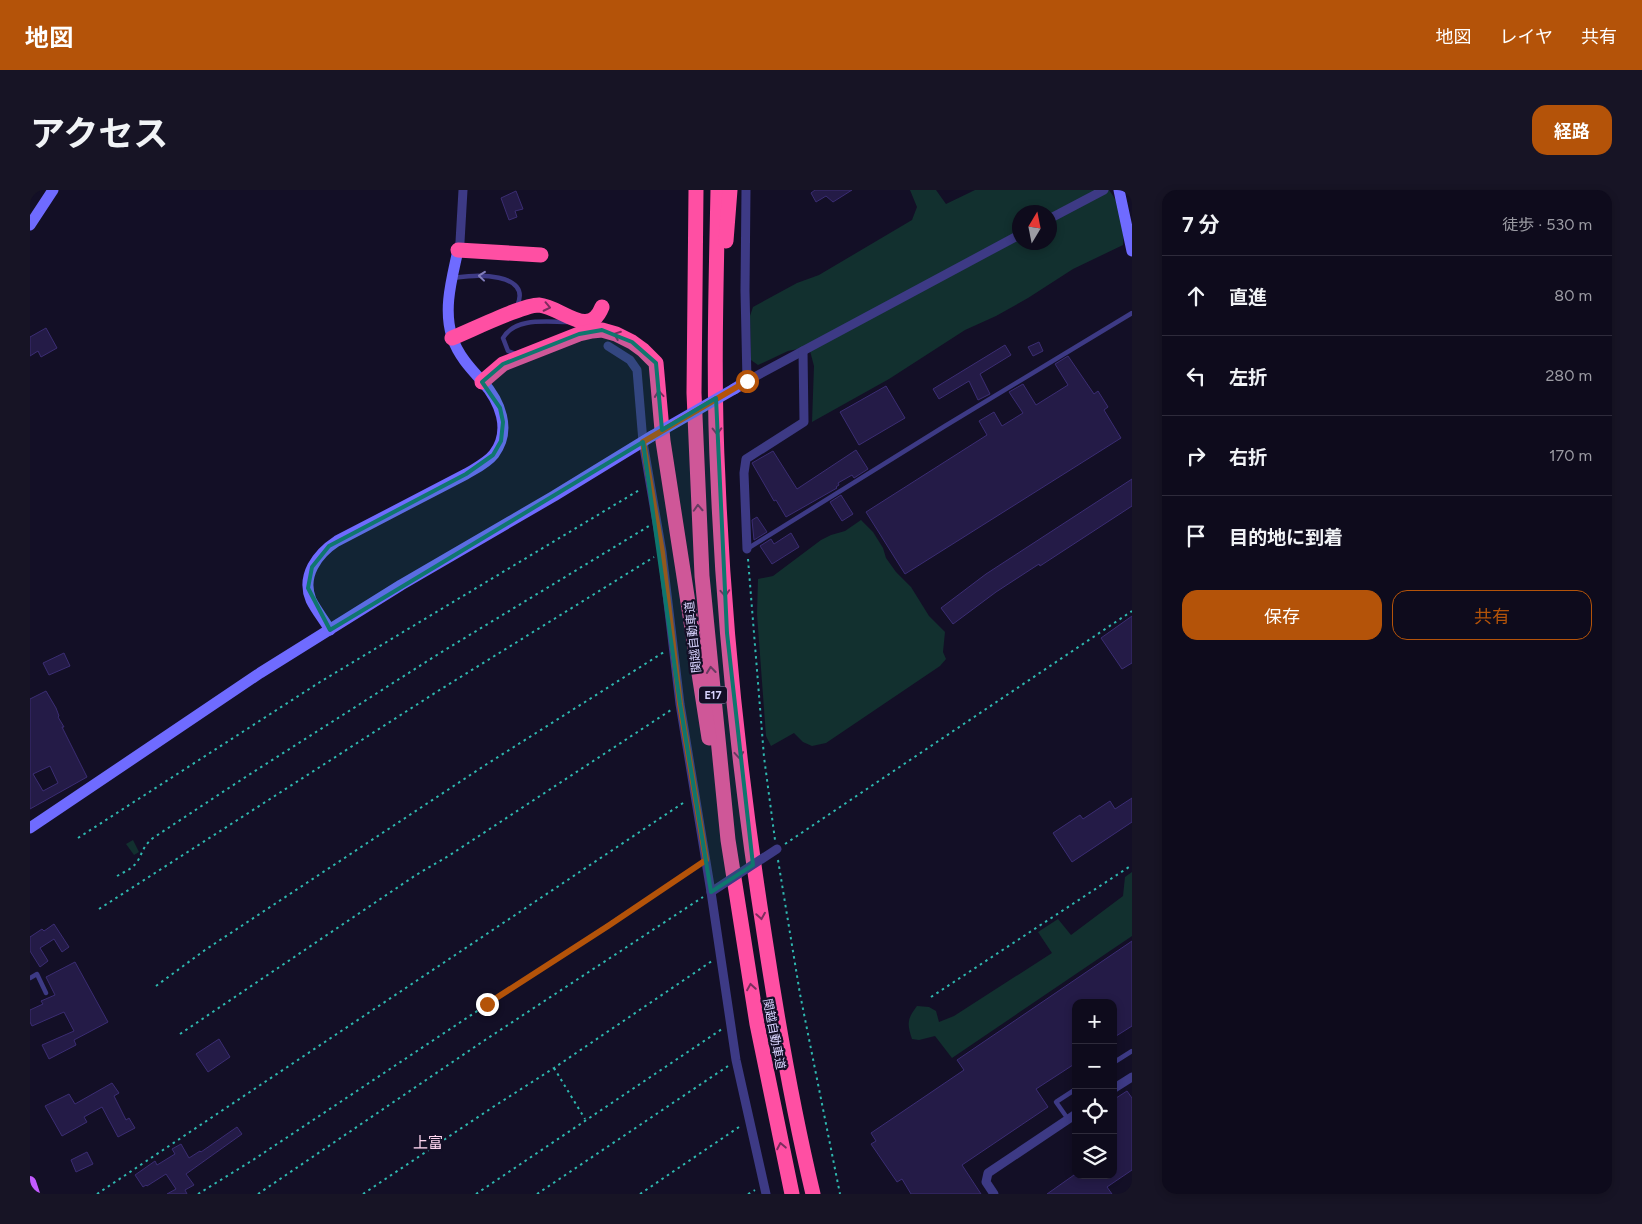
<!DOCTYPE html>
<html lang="ja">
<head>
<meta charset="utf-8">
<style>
	body { margin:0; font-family:Figtree,"Noto Sans JP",sans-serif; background:#171425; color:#f1f3f6 }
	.controls { position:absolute; right:15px; bottom:15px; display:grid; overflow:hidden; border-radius:10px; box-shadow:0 2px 8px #0003 }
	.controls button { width:45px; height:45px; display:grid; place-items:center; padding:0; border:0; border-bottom:1px solid #2e2b3b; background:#0e0b1c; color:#f1f3f6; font:25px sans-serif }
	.compass { position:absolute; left:982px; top:15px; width:45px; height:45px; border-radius:50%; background:#0e0b1c; box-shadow:0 2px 8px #0003; rotate:10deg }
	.stop { position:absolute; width:15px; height:15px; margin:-11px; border:4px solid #b45309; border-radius:50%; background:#fff }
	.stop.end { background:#b45309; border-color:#fff; box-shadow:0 1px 5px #0008 }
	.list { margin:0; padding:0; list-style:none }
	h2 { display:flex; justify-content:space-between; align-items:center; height:65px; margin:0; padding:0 20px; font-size:21px }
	h2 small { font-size:16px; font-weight:400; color:#9b9ba3 }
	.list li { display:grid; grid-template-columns:32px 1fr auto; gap:15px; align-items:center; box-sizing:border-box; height:80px; padding:0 20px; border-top:1px solid #2e2b3b }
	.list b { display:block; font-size:19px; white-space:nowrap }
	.list em { font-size:16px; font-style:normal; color:#9b9ba3 }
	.actions { display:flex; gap:10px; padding:15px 20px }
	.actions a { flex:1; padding:11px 0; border:1px solid #b45309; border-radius:15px; text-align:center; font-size:18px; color:#b45309 }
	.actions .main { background:#b45309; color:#fff }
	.icon { flex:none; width:28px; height:28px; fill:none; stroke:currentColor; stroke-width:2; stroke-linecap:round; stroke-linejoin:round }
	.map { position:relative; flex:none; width:1102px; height:1004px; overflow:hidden; border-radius:15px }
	header { display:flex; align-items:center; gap:30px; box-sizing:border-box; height:70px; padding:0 25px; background:#b45309; color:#fff }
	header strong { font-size:24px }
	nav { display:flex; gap:28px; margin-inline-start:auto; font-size:18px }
	.intro { display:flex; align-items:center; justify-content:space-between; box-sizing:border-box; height:120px; padding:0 30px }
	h1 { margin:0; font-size:35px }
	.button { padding:12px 22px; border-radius:15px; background:#b45309; color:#fff; font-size:18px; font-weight:700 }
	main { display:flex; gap:30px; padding:0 30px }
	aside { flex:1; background:#0e0b1c; border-radius:15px; box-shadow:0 2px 8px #0003 }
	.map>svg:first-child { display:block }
	.green { fill:#12302f; fill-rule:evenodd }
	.building { fill:#241b47; stroke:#3b2d73; fill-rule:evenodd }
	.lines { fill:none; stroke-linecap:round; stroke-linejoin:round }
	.path { stroke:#2fb8b0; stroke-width:2; stroke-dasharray:2.5 4; stroke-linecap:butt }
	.lane { stroke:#3d3a85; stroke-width:4.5 }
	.street { stroke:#3d3a85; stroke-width:9 }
	.secondary { stroke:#6f6bff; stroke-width:11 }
	.primary { stroke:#c25bff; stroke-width:12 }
	.highway { stroke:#ff4fa3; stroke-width:15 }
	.street-bridge { stroke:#3d3a85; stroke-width:9 }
	.secondary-bridge { stroke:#6f6bff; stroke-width:11 }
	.oneway { stroke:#837fbc }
	.oneway2 { stroke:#7d2c5e }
	.route { stroke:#b45309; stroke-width:6 }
	.marked { fill:#0f766e; fill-opacity:0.2; stroke:#0f766e; stroke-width:4; stroke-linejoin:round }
	.labels { text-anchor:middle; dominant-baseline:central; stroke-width:4.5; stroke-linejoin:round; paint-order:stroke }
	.shield { fill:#130f26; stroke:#9e99be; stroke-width:1 }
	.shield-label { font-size:11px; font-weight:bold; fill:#d9d4ff }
	.street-label { font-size:12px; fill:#d9d4ff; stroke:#130f26 }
	.quarter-label { font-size:15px; fill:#ffd6f0; stroke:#130f26 }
</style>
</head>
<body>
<header>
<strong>地図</strong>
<nav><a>地図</a><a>レイヤ</a><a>共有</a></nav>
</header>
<div class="intro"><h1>アクセス</h1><a class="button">経路</a></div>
<main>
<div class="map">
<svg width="1102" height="1004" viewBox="0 0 1102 1004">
	<rect width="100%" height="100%" fill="#130f26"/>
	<g class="green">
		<path d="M880 0H906L916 14 945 0H1079C1092 17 1095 33 1093 55L1043 79 998 108 966 126 935 140 859 189 782 232 784 176 779 157 758 161 728 175 721 170 720 126 723 117 767 93 789 85 882 30 887 17ZM989 22H1019V52H989Z"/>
		<path d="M831 330 843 342 853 358 856 368 866 382 881 397 899 426 915 442 913 462 916 469 910 476 796 553 782 556 773 552 764 543 741 556 736 546 727 424 728 389 743 386 791 350 801 345 815 341Z"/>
		<path d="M103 650 109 662 104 665 96 654Z"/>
		<path d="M1102 682V746L922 868 905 846 889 850 882 849C877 834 877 829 887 816L899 817 906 821 909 832 924 826 1022 763 1008 742 1028 729 1041 745 1093 706 1095 687Z"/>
	</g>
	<g class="building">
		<path d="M785 0H822L803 12 796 6 786 12 781 3Z"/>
		<path d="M486 1 493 19 485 21 487 27 479 30 471 8Z"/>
		<path d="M16 138 27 158 11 167 8 161 0 166V147Z"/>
		<path d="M1009 152 1013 161 1003 166 998 157Z"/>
		<path d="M975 155 981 165 950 184 960 204 948 210 939 191 909 209 903 199Z"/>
		<path d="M1038 166 1064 204 1068 201 1078 217 1074 220 1091 248 875 384 836 322 957 245 949 231 964 222 972 236 993 223 979 202 993 194 1006 215 1038 195 1025 174Z"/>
		<path d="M856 196 875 228 829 255 810 222Z"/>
		<path d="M826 260 838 279 824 288 822 285 808 293 809 295 806 297 807 298 756 327 746 310 744 311 722 273 743 261 767 299Z"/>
		<path d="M1102 289V316L1010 376 1009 374 966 402 923 434 911 418 956 384Z"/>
		<path d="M811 305 823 324 812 331 800 312Z"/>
		<path d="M727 327 737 342 724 350 722 330Z"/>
		<path d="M761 343 769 357 742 374 730 356 741 349 744 354Z"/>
		<path d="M1102 426V473L1092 479 1071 448Z"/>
		<path d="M34 463 40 476 19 485 13 473Z"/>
		<path d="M16 501 26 518 29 526 28 527 34 537H32L57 587 0 619V509ZM20 576 28 593 13 601 3 584Z"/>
		<path d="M1102 608V632L1042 672 1023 643 1050 625 1053 629 1080 611 1085 619Z"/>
		<path d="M24 734 39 757 32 762 24 749 10 758 18 771 10 777 0 761V747L12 739 14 741Z"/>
		<path d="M1102 751V836L1083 848V813H1046V873L1006 899 1018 917 932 975 951 1004H881L872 989 867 992 841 954 846 951 841 943 934 880 927 870Z"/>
		<path d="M45 772 78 832 44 850 46 855 19 869 12 855 44 841 34 822 2 836 0 832V820L13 814 11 811 25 805 16 787Z"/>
		<path d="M189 849 200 867 178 882 166 864Z"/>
		<path d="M82 893 89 903 84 906 96 930 99 928 105 938 88 947 72 917 54 927 57 932 32 946 15 916 39 904 45 914Z"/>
		<path d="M1097 901 1102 908V980L1077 997 1082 1004H1017L1044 985H1083V910Z"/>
		<path d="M207 937 212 944 156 984 164 995 155 1000 157 1004H137L146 999 136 984 117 996 116 995 113 997 105 985 125 971 127 975 145 964 142 959 151 954 159 968 170 961 171 962Z"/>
		<path d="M57 962 63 974 46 982 41 970Z"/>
	</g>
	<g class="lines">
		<g class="path">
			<path d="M718 369 734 567 745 650"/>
			<path d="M48 648 290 492 611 299"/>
			<path d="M755 654 1102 421"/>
			<path d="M748 670 770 804 810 1004"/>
			<path d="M87 686C94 682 102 679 107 672 113 662 113 656 123 648L214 588 410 463 619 336"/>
			<path d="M69 719 408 501 624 367"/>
			<path d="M126 796 175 760 457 574 634 462"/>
			<path d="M901 807 1102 675"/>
			<path d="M150 844 386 685 420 665 641 520"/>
			<path d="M524 878 555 929"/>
			<path d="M67 1004 656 611"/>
			<path d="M168 1004 223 970 667 675"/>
			<path d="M228 1004 452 852 673 707"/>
			<path d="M333 1004 463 917 524 878 682 771"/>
			<path d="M446 1004 692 839"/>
			<path d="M507 1004 698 876"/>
			<path d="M610 1004 712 935"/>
			<path d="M718 1004 725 1000"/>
		</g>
		<g class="lane">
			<path d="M424 88C443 84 503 82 487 116"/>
			<path d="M486 164 478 161 473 148C485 127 517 132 537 132"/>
			<path d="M717 359 915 236 1102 123"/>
			<path d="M0 788 7 784 16 803"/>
			<path d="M1083 873 1102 861"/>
			<path d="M1038 929 1026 912 1046 899"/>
		</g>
		<g class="street">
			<path d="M716 0 715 101 717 191 989 45"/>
			<path d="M1019 29 1074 0"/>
			<path d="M428 60 430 52 433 0"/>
			<path d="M578 156 600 170 607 180 613 252 632 362 650 514 681 702 706 870 736 1004"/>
			<path d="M717 359 714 283 716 269 774 232 773 161"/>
			<path d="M1083 899 1102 887"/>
			<path d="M964 1004 956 992 958 983 1046 924"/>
		</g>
		<g class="secondary">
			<path d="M1089 0 1102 61"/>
			<path d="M0 35 23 0"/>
			<path d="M704 199 717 191"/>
			<path d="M300 440C294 430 286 420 281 410 271 386 287 364 307 351L436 284C446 278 457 273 464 264 482 240 470 211 452 191 440 178 428 165 422 147 413 118 422 89 428 60"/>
			<path d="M0 638 230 483 371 395 524 306 622 246"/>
		</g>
		<path class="primary" d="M0 992 4 1004"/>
		<g class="highway">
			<path d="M666 0 664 203 672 386 698 650 727 834 762 1004"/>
			<path d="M688 0C686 96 683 193 688 290 694 444 711 597 735 749 748 835 763 920 783 1004"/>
			<path d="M696 51 700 0"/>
			<path d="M428 60 511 65"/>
			<path d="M422 148C442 140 492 115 509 115 532 117 559 150 572 117"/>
			<path d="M452 192 473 174 549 144 562 141 572 140 586 144 602 152 613 160 626 173 633 251 679 548"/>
		</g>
		<path class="street-bridge" d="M681 702 747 659"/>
		<path class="secondary-bridge" d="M622 246 704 199"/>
	</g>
	<defs><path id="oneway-chevron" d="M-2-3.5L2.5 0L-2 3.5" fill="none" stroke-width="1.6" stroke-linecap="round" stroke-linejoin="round" transform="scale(1.25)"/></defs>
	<use class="oneway" href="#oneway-chevron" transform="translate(452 86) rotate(-174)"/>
	<g class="oneway2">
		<use href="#oneway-chevron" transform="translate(517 117) rotate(12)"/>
		<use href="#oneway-chevron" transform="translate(587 145) rotate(-159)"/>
		<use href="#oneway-chevron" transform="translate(629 204) rotate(-95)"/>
		<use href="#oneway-chevron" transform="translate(687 241) rotate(89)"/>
		<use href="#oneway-chevron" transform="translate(668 318) rotate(-93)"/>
		<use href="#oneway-chevron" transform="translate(695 403) rotate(86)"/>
		<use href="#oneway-chevron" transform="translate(681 480) rotate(-96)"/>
		<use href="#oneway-chevron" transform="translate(709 565) rotate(85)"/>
		<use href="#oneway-chevron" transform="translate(731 726) rotate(81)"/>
		<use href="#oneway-chevron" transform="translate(721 797) rotate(-99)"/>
		<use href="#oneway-chevron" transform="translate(751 956) rotate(-101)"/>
	</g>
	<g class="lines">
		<path class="route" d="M457 814 578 736 676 670 650 514 632 362 613 252 717 191"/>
	</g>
	<path class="marked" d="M572 140 602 152 626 173 632 240 686 208 697 443 723 675 681 702 650 514 613 252 300 440 278 398 282 377 299 356 436 284 463 265 471 251 473 232 470 218 452 192 473 174 549 144Z"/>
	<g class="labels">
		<rect class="shield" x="669" y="496.5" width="28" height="17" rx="4"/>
		<g class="shield-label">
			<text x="683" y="505">E17</text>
		</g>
		<g class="street-label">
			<text transform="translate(663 447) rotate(-96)">関越自動車道</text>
			<text transform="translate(744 844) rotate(79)">関越自動車道</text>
		</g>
		<g class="quarter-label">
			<text x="398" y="953">上富</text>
		</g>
	</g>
</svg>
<div class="controls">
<button>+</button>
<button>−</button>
<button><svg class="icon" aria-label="locate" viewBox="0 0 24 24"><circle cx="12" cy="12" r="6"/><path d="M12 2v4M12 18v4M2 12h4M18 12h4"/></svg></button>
<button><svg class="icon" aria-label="layers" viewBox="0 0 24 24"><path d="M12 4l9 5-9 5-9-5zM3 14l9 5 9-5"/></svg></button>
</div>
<svg class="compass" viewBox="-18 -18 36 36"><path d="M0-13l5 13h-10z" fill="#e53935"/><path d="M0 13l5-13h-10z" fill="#9b9ba3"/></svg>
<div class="stop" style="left:717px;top:191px"></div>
<div class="stop end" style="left:457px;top:814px"></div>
</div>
<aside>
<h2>7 分<small>徒歩 · 530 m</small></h2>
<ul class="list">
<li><svg class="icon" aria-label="ahead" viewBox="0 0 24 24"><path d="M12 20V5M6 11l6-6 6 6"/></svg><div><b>直進</b></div><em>80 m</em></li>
<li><svg class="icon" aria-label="left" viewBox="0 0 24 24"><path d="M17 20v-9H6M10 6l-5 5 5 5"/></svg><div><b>左折</b></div><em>280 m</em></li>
<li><svg class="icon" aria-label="right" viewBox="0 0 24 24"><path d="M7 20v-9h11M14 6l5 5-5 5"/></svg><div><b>右折</b></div><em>170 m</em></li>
<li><svg class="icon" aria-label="arrive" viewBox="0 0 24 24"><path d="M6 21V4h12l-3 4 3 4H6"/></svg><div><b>目的地に到着</b></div></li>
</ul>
<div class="actions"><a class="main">保存</a><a>共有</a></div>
</aside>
</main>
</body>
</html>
